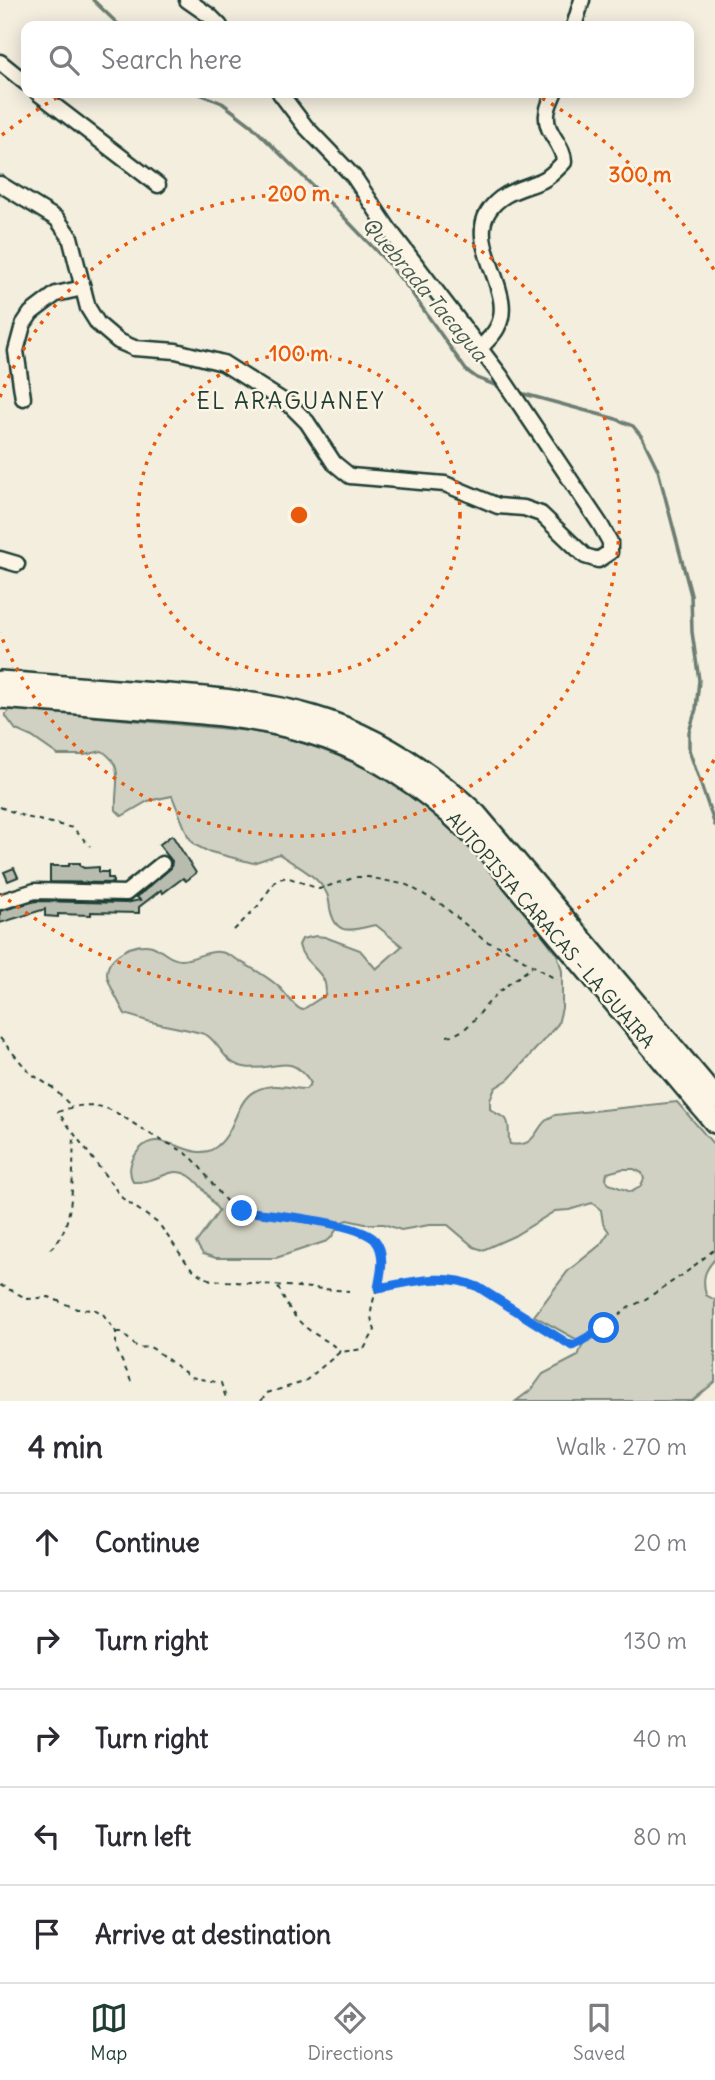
<!DOCTYPE html>
<html lang="en">
<head>
<meta charset="utf-8">
<style>
	body { margin:0; font-family:Delius,sans-serif; background:#f7f7f7; color:#2b2b33 }
	.stop { position:absolute; width:21px; height:21px; margin:-16px; border:5px solid #1a73e8; border-radius:50%; background:#fff }
	.stop.end { background:#1a73e8; border-color:#fff; box-shadow:0 2px 7px #0008 }
	.list { margin:0; padding:0; list-style:none }
	h2 { display:flex; justify-content:space-between; align-items:center; height:91px; margin:0; padding:0 28px; font-size:30px }
	h2 small { font-size:23px; font-weight:400; color:#7c7c81 }
	.list li { display:grid; grid-template-columns:46px 1fr auto; gap:21px; align-items:center; box-sizing:border-box; height:98px; padding:0 28px; border-top:2px solid #e1e1e2 }
	.list b { display:block; font-size:26px; white-space:nowrap }
	.list em { font-size:23px; font-style:normal; color:#7c7c81 }
	.icon { flex:none; width:38px; height:38px; fill:none; stroke:currentColor; stroke-width:2; stroke-linecap:round; stroke-linejoin:round }
	.map { position:relative; flex:none; width:715px; height:1401px; overflow:hidden }
	.search { position:absolute; background:#fff; box-shadow:0 4px 18px #0003; left:21px; right:21px; top:21px; height:77px; display:flex; align-items:center; gap:18px; box-sizing:border-box; padding:0 24px; border-radius:14px; color:#7c7c81; font-size:26px }
	.sheet { height:581px; background:#fff }
	nav { display:flex; justify-content:space-around; align-items:center; box-sizing:border-box; height:98px; border-top:2px solid #e1e1e2; background:#fff; font-size:19px; color:#7c7c81 }
	nav a { display:grid; justify-items:center; gap:4px }
	nav .on { color:#1f3d34 }
	.map>svg:first-child { display:block }
	.green { fill:#d0d1c2; stroke:#78877b; stroke-width:2; fill-rule:evenodd }
	.lines { fill:none; stroke-linecap:round; stroke-linejoin:round }
	.stream { stroke:#6c7d72; stroke-width:3.5 }
	.building { fill:#b8bcae; stroke:#1f3d34; stroke-width:2 }
	.minor-casing { stroke:#1f3d34; stroke-width:19 }
	.highway-casing { stroke:#1f3d34; stroke-width:26 }
	.path { stroke:#1f3d34; stroke-width:2; stroke-dasharray:5 5; stroke-linecap:butt }
	.minor { stroke:#fcf5e5; stroke-width:14 }
	.highway { stroke:#fcf5e5; stroke-width:21 }
	.route { stroke:#1a73e8; stroke-width:9 }
	.ring { fill:none; stroke:#e8590c; stroke-width:3.5; stroke-dasharray:3.5 7 }
	.labels { text-anchor:middle; dominant-baseline:central; stroke-width:5; stroke-linejoin:round; paint-order:stroke }
	.street-label { font-size:19px; fill:#1f3d34; stroke:#fcf5e5 }
	.water-label { font-size:21px; font-style:italic; fill:#465d53; stroke:#fcf5e5 }
	.quarter-label { font-size:23px; letter-spacing:2px; fill:#1f3d34; stroke:#fcf5e5 }
	.centre { fill:#e8590c; stroke:#fcf5e5; stroke-width:3.5 }
	.ring-label { font-size:21px; text-anchor:middle; font-weight:bold; fill:#e8590c; stroke:#fcf5e5; stroke-width:5; stroke-linejoin:round; paint-order:stroke }
</style>
</head>
<body>
<div class="map">
<svg width="715" height="1401" viewBox="0 0 715 1401">
	<rect width="100%" height="100%" fill="#f3eede"/>
	<filter id="ink" filterUnits="userSpaceOnUse"><feTurbulence type="fractalNoise" baseFrequency=".0143" numOctaves="2"/><feDisplacementMap in="SourceGraphic" scale="14" xChannelSelector="R" yChannelSelector="G"/><feConvolveMatrix kernelMatrix="1 2 1 2 8 2 1 2 1" color-interpolation-filters="sRGB"/></filter>
	<g filter="url(#ink)">
		<path class="green" d="M11 709 250 731C337 745 419 788 477 853 506 885 531 921 557 954L562 971V1008L558 1024 509 1079 495 1088 490 1100V1109C495 1114 501 1115 506 1119 511 1126 507 1137 510 1144 540 1149 533 1123 555 1115L677 1102 715 1146V1259C704 1271 702 1279 706 1295L715 1300V1382L692 1401H516L532 1389 543 1374 578 1356 583 1343 534 1316 568 1271 600 1245 609 1232 603 1223 601 1210 592 1203 569 1210 555 1211 514 1236 483 1250 474 1247 448 1225H429L401 1230 384 1224H365L347 1220C335 1223 337 1235 327 1241L276 1258H216L203 1254 196 1243 219 1211C207 1196 193 1166 170 1173 157 1177 147 1183 133 1182 129 1173 129 1166 134 1157 156 1118 188 1164 213 1149 242 1131 230 1089 273 1086 284 1085 295 1089 306 1089L311 1083C290 1049 273 1073 244 1067 225 1064 222 1047 208 1036 201 1031 166 1026 156 1023 145 1021 135 1017 125 1014 120 1004 107 983 107 974 107 955 136 941 152 946 163 950 169 960 182 960 198 959 212 946 229 955 246 965 265 974 279 987 287 994 292 1006 302 1010L325 995C331 972 303 966 299 945L302 939 316 936 325 937 360 950 376 969 402 946 376 925C353 929 336 939 330 908 329 902 329 897 326 892 317 875 295 865 279 854L253 863 207 851 195 845 188 836 172 796 148 801 122 816 116 810C114 786 126 766 102 751L84 755H58L32 737 16 730 5 715ZM622 1169H634L642 1173 644 1179 640 1187 631 1192 609 1184 606 1179 607 1173Z"/>
		<g class="lines">
			<g class="stream">
				<path d="M93 0 120 26"/>
				<path d="M197 93 222 103 251 125 340 213 387 262 409 289 466 370 477 378 503 388"/>
				<path d="M517 392 616 419 633 426 642 437 658 470 691 595 692 632 699 680 696 709 689 732V750L715 825"/>
			</g>
		</g>
		<g class="building">
			<path d="M172 835 196 873 186 881 183 878 163 893 161 890 139 907V913L91 912V915L58 914V917L45 916V909L0 923V911L36 901 126 903 140 900 137 897 171 868 172 861 159 845Z"/>
			<path d="M69 863H80V866L84 868 99 867V872H108V878H113V883L50 882V866H69Z"/>
			<path d="M14 868 18 877 8 881 4 872Z"/>
		</g>
		<g class="lines">
			<g class="minor-casing">
				<g id="minor">
					<path d="M187 0 210 16 220 26"/>
					<path d="M574 26 582 0"/>
					<path d="M0 62 26 83"/>
					<path d="M38 93 158 185"/>
					<path d="M0 184 57 219 70 237 88 308 98 324 118 341 134 348 176 351 223 363 291 406 307 422 334 463 350 476 445 484 498 506 524 508 541 514 585 556 598 560 610 552V542L600 524 500 375 388 228 354 177 305 126 280 93"/>
					<path d="M480 349C485 342 493 336 497 328 517 293 467 246 488 212 501 191 523 189 543 180 551 176 558 168 564 162 564 144 545 134 547 115 547 108 551 100 554 93"/>
					<path d="M23 398 16 351 23 325 31 313 56 294 83 288"/>
					<path d="M0 559 17 564"/>
					<path d="M0 902 35 891 126 893 162 864"/>
				</g>
			</g>
			<g class="highway-casing">
				<g id="highway">
					<path d="M0 682C52 686 103 690 155 694 208 698 261 702 313 717 374 735 430 772 476 815L715 1098"/>
					<path d="M0 697C52 701 103 705 155 709 206 713 258 717 308 732 377 752 436 795 485 847L715 1122"/>
				</g>
			</g>
			<g class="path">
				<path d="M0 807 26 817 73 828 90 846"/>
				<path d="M234 930 258 906 276 880 287 877 319 889 357 877H368L407 885 441 904 485 941 502 947 557 980"/>
				<path d="M447 1036C468 1034 479 1012 493 998 504 986 519 977 532 967"/>
				<path d="M0 1038 30 1073 53 1088 72 1107"/>
				<path d="M50 1249C77 1229 72 1166 74 1135"/>
				<path d="M0 1285 28 1299 49 1297 77 1309 96 1310 103 1314 116 1332V1348L131 1381"/>
				<path d="M278 1287C285 1302 294 1319 308 1329 320 1339 328 1339 340 1352"/>
				<path d="M378 1288 442 1278 461 1279 478 1287 490 1297 572 1346 604 1328 628 1308 644 1300 684 1274 715 1249"/>
				<path d="M117 1332H121L138 1348 150 1347 155 1350 191 1377 221 1383 227 1401"/>
				<path d="M261 1401 267 1393 304 1382 340 1352 364 1349 375 1330C373 1325 371 1320 371 1314 372 1292 392 1263 376 1242 365 1227 290 1215 269 1212 257 1211 244 1214 233 1207 220 1198 205 1171 192 1158 181 1148 163 1142 150 1134 115 1113 102 1095 58 1112L122 1198 159 1224 189 1266 199 1274 211 1280 349 1291"/>
			</g>
			<use href="#minor" class="minor"/>
			<use href="#highway" class="highway"/>
		</g>
	</g>
	<g class="lines" filter="url(#ink)">
		<path class="route" d="M242 1211C268 1214 358 1222 375 1240 386 1253 381 1273 378 1288 412 1282 445 1272 478 1287L572 1346 604 1328"/>
	</g>
	<g class="ring">
		<circle cx="299" cy="515" r="161"/>
		<path d="M0 397A321 321 0 1 1 0 633"/>
		<path d="M714 760A482 482 0 0 1 2 895M2 135A482 482 0 0 1 65 93M533 93A482 482 0 0 1 714 270"/>
	</g>
	<g class="labels">
		<g class="street-label">
			<text transform="translate(551 930) rotate(49)">AUTOPISTA CARACAS - LA GUAIRA</text>
		</g>
		<g class="water-label">
			<text transform="translate(425 289) rotate(50)">Quebrada Tacagua</text>
		</g>
		<g class="quarter-label">
			<text x="291" y="400">EL ARAGUANEY</text>
		</g>
	</g>
	<circle cx="299" cy="515" r="10" class="centre"/>
	<g class="ring-label">
		<text x="640" y="182">300 m</text>
		<text x="299" y="201">200 m</text>
		<text x="299" y="361">100 m</text>
	</g>
</svg>
<div class="stop" style="left:604px;top:1328px"></div>
<div class="stop end" style="left:242px;top:1211px"></div>
<div class="search"><svg class="icon" aria-label="search" viewBox="0 0 24 24"><circle cx="10" cy="10" r="6"/><path d="M15 15l6 6"/></svg>Search here</div>
</div>
<section class="sheet">
<h2>4 min<small>Walk · 270 m</small></h2>
<ul class="list">
<li><svg class="icon" aria-label="ahead" viewBox="0 0 24 24"><path d="M12 20V5M6 11l6-6 6 6"/></svg><div><b>Continue</b></div><em>20 m</em></li>
<li><svg class="icon" aria-label="right" viewBox="0 0 24 24"><path d="M7 20v-9h11M14 6l5 5-5 5"/></svg><div><b>Turn right</b></div><em>130 m</em></li>
<li><svg class="icon" aria-label="right" viewBox="0 0 24 24"><path d="M7 20v-9h11M14 6l5 5-5 5"/></svg><div><b>Turn right</b></div><em>40 m</em></li>
<li><svg class="icon" aria-label="left" viewBox="0 0 24 24"><path d="M17 20v-9H6M10 6l-5 5 5 5"/></svg><div><b>Turn left</b></div><em>80 m</em></li>
<li><svg class="icon" aria-label="arrive" viewBox="0 0 24 24"><path d="M6 21V4h12l-3 4 3 4H6"/></svg><div><b>Arrive at destination</b></div></li>
</ul>
</section>
<nav>
<a class="on"><svg class="icon" aria-label="map" viewBox="0 0 24 24"><path d="M3 6l6-2 6 2 6-2v14l-6 2-6-2-6 2zM9 4v14M15 6v14"/></svg>Map</a>
<a><svg class="icon" aria-label="directions" viewBox="0 0 24 24"><path d="M12 3l9 9-9 9-9-9zM9 14v-3h6M13 9l2 2-2 2"/></svg>Directions</a>
<a><svg class="icon" aria-label="saved" viewBox="0 0 24 24"><path d="M7 4h10v16l-5-4-5 4z"/></svg>Saved</a>
</nav>
</body>
</html>
